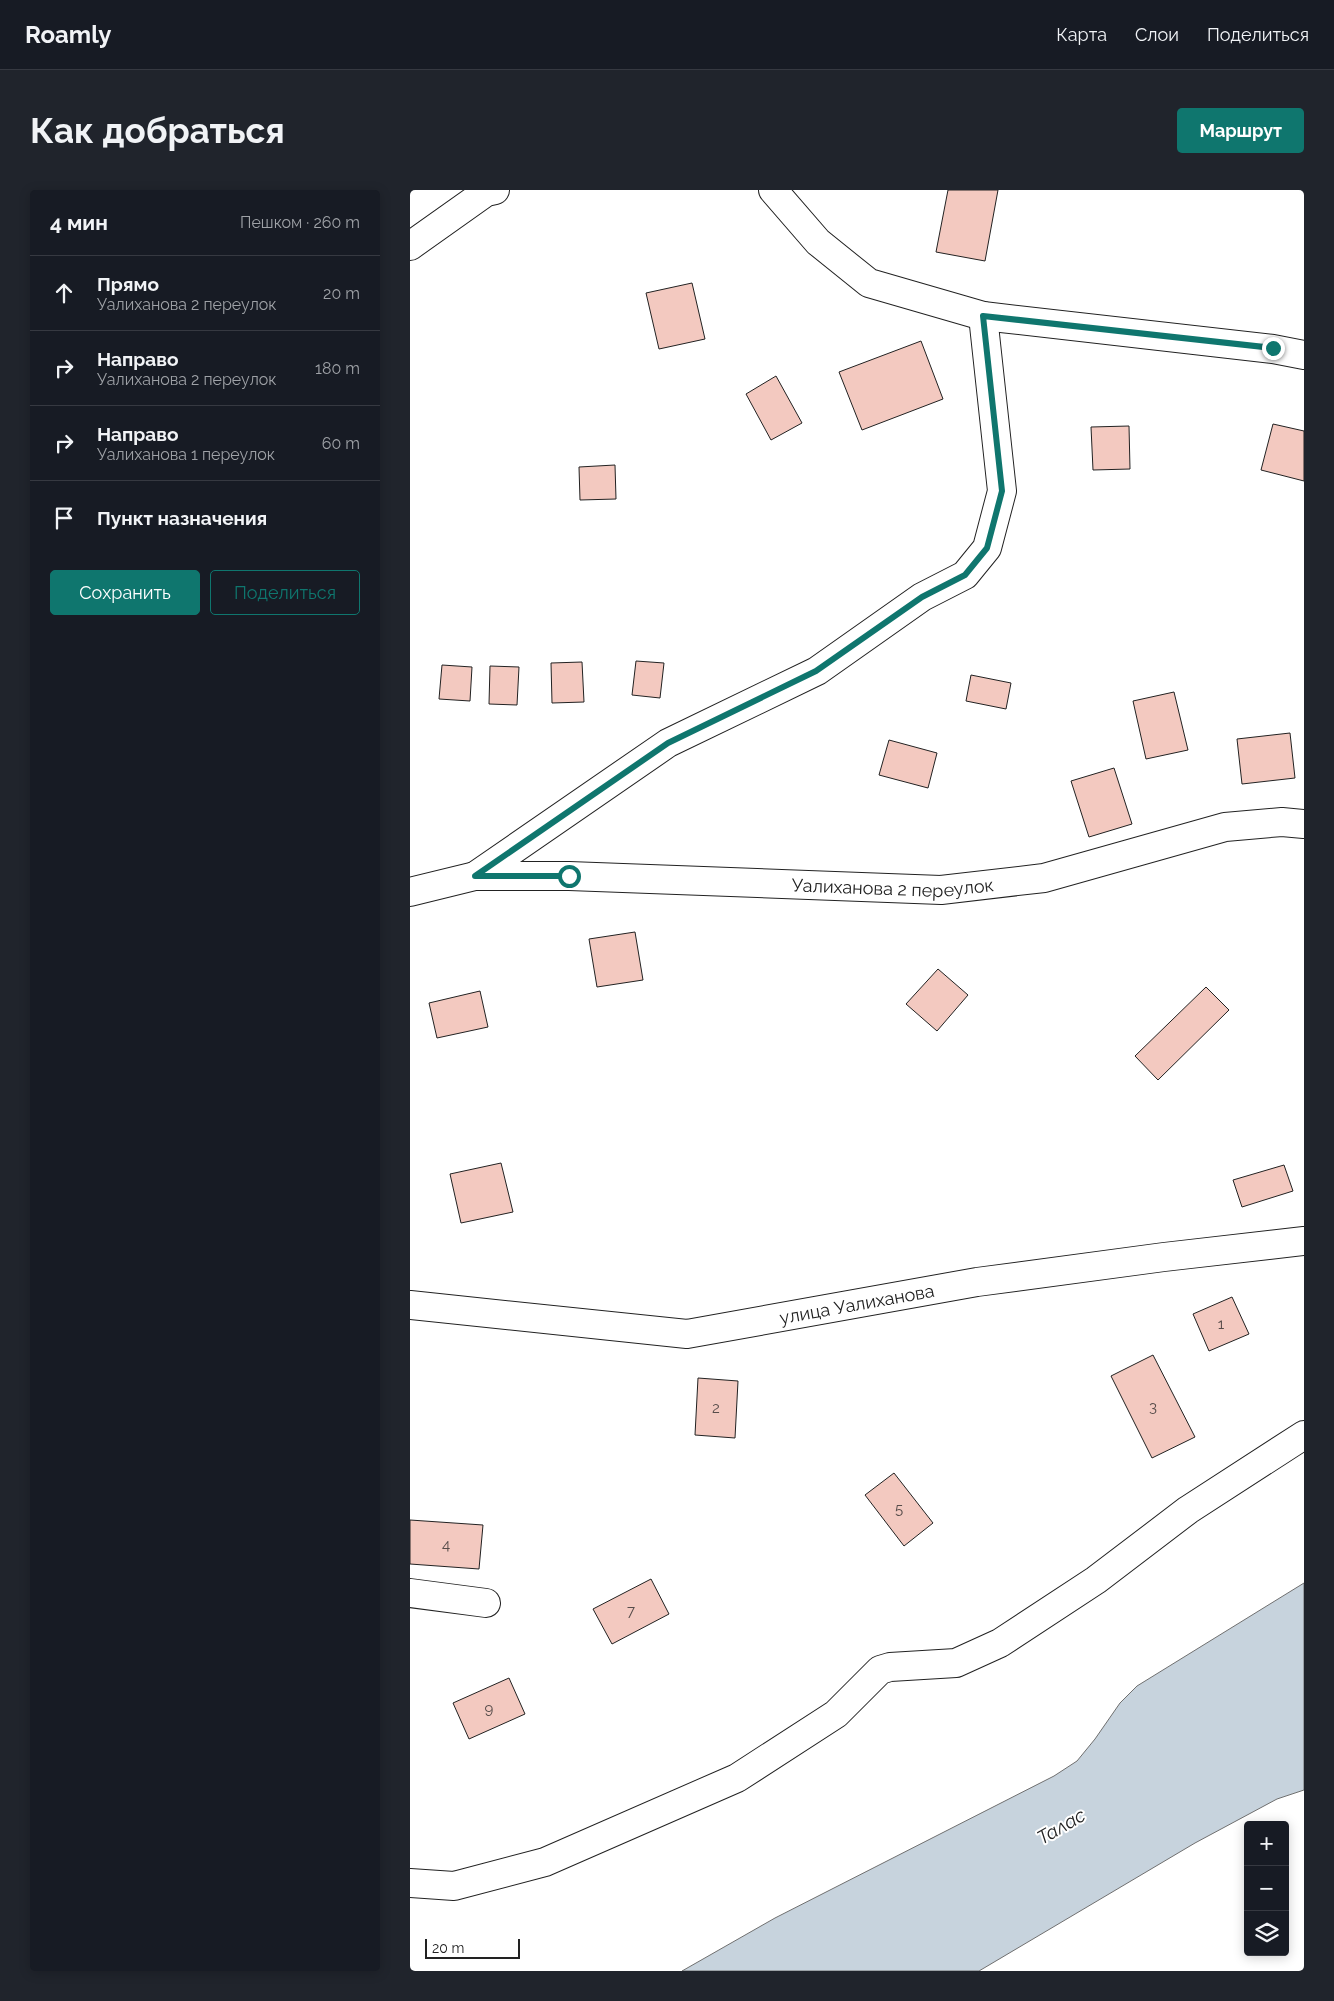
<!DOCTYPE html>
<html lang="ru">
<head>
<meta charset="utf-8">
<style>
	body { margin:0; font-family:Raleway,sans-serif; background:#20242c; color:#f1f3f6 }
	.controls { position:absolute; right:15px; bottom:15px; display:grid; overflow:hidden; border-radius:5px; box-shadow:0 2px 12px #0003 }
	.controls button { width:45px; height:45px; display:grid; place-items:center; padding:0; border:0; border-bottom:1px solid #363941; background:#171b24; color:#f1f3f6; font:25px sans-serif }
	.scale { position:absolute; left:15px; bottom:12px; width:95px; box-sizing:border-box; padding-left:5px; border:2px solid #222; border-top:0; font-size:14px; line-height:18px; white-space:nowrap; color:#222; -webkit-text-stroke:4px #fff; paint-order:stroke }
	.stop { position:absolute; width:15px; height:15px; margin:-11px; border:4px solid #0f766e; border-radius:50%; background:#fff }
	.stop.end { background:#0f766e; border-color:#fff; box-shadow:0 1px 5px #0008 }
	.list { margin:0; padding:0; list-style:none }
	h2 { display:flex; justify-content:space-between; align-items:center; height:65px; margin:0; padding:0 20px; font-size:21px }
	h2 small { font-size:16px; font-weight:400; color:#9ea1a6 }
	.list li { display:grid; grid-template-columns:32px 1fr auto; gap:15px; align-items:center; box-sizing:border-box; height:75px; padding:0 20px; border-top:1px solid #363941 }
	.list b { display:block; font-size:19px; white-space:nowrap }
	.list p { margin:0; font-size:16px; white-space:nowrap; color:#9ea1a6 }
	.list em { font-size:16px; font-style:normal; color:#9ea1a6 }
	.actions { display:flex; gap:10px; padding:15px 20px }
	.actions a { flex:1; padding:11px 0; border:1px solid #0f766e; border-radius:5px; text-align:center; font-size:18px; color:#0f766e }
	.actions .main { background:#0f766e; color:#fff }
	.icon { flex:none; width:28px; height:28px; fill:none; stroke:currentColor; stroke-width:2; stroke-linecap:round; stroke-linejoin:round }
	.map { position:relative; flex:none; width:894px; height:1781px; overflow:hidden; border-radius:5px }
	header { display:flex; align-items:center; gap:30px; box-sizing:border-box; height:70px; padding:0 25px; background:#171b24; border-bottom:1px solid #363941 }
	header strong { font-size:24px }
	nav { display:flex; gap:28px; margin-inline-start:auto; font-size:18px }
	.intro { display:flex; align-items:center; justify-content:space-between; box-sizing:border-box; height:120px; padding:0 30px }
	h1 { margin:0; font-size:35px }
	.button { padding:12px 22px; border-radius:5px; background:#0f766e; color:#fff; font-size:18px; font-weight:700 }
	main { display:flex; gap:30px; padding:0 30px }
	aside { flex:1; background:#171b24; border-radius:5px; box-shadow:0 2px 12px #0003 }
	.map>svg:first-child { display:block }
	.water { fill:#c7d3dd; stroke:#6f6f6f }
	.building { fill:#f3c9c0; stroke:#222 }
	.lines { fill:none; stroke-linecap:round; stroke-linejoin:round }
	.minor-casing { stroke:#222; stroke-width:30 }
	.minor { stroke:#fff; stroke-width:28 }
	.route { stroke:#0f766e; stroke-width:6 }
	.labels { text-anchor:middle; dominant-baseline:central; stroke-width:4; stroke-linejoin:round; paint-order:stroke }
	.number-label { font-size:15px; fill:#564c4a }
	.street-label { font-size:18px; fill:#222; stroke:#fff }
	.water-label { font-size:19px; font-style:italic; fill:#222; stroke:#fff }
</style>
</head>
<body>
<header>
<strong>Roamly</strong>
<nav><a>Карта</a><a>Слои</a><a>Поделиться</a></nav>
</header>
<div class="intro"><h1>Как добраться</h1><a class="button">Маршрут</a></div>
<main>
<aside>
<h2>4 мин<small>Пешком · 260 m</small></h2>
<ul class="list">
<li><svg class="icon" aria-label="ahead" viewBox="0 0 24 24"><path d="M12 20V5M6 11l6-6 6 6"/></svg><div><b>Прямо</b><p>Уалиханова 2 переулок</p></div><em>20 m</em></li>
<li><svg class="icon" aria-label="right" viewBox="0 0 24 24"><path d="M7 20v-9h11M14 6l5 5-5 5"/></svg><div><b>Направо</b><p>Уалиханова 2 переулок</p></div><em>180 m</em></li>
<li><svg class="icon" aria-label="right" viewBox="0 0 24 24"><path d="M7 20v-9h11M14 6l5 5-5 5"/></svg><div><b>Направо</b><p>Уалиханова 1 переулок</p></div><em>60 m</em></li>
<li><svg class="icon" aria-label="arrive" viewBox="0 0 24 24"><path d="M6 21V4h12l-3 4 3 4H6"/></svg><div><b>Пункт назначения</b></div></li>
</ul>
<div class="actions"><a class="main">Сохранить</a><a>Поделиться</a></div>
</aside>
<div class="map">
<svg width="894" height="1781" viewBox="0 0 894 1781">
	<rect width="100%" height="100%" fill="#fff"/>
	<path class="water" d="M894 1393V1600L867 1609 785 1653 569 1781H272L365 1728 644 1586 667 1571 685 1549 710 1513 727 1496Z"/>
	<g class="building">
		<path d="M538 0H588L575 71 526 62Z"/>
		<path d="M282 93 295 149 249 159 236 103Z"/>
		<path d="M511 151 533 209 452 240 429 182Z"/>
		<path d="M366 186 392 233 361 250 336 204Z"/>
		<path d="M863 234 894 241V291L851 280Z"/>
		<path d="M719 236 720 279 683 280 681 237Z"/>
		<path d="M205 275 206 309 170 310 169 277Z"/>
		<path d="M226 471 254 473 250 508 222 505Z"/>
		<path d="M172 472 174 512 142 513 141 473Z"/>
		<path d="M32 475 62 477 60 511 29 509Z"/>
		<path d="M80 476 109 477 107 515 79 514Z"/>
		<path d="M561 485 601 493 596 519 556 511Z"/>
		<path d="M764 502 778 560 736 569 723 511Z"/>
		<path d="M880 543 885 588 832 594 827 549Z"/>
		<path d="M479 550 527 563 518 598 469 585Z"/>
		<path d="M704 578 722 634 679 647 661 591Z"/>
		<path d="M225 742 233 790 187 797 179 749Z"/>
		<path d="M528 779 558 805 527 841 496 814Z"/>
		<path d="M796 797 819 820 748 890 725 866Z"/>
		<path d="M70 801 78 837 27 848 19 813Z"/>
		<path d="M91 973 103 1022 51 1033 40 984Z"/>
		<path d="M874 975 883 1001 832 1017 823 990Z"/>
		<path d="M822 1107 839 1144 799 1161 783 1124Z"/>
		<path d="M743 1165 785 1247 742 1268 701 1186Z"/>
		<path d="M288 1188 328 1191 325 1248 285 1245Z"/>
		<path d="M484 1283 523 1333 494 1356 455 1305Z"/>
		<path d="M0 1330 73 1335 69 1379 0 1374Z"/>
		<path d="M241 1389 259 1424 202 1454 183 1419Z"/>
		<path d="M99 1488 115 1524 59 1549 43 1513Z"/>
	</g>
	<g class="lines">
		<g class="minor-casing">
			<g id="minor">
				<path d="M363 0 408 52 459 93 573 126 863 159 894 165"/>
				<path d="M0 56 76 2 85 0"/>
				<path d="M65 686 258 553 407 481 512 407 555 385 577 358 592 301 573 126"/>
				<path id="s1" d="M0 702 65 686H159L531 700 634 688 815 637 872 632 894 634"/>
				<path id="s2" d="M0 1115 277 1144 567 1092 754 1067 894 1051"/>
				<path d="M0 1403 76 1413"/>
				<path d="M0 1693 44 1696 135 1672 327 1588 426 1524 470 1480 480 1477 546 1473 590 1453 686 1390 778 1320 894 1245"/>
			</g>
		</g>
		<use href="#minor" class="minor"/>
	</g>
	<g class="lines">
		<path class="route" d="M159 686H65L258 553 406 481 512 407 555 385 577 358 592 301 573 126 863 158"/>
	</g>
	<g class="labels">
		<g class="number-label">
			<text x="811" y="1134">1</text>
			<text x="743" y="1217">3</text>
			<text x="306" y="1218">2</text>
			<text x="489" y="1319">5</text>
			<text x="36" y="1355">4</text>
			<text x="221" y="1421">7</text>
			<text x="79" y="1519">9</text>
		</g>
		<g class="street-label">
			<text stroke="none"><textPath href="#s1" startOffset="485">Уалиханова 2 переулок</textPath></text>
			<text stroke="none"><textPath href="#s2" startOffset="451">улица Уалиханова</textPath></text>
		</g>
		<g class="water-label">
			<text transform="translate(651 1636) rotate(-30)">Талас</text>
		</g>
	</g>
</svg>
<div class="controls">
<button>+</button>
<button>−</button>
<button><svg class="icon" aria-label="layers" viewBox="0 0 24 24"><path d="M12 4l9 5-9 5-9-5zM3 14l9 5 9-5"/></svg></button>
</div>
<div class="scale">20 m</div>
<div class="stop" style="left:159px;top:686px"></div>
<div class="stop end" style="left:863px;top:158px"></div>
</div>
</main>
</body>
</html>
